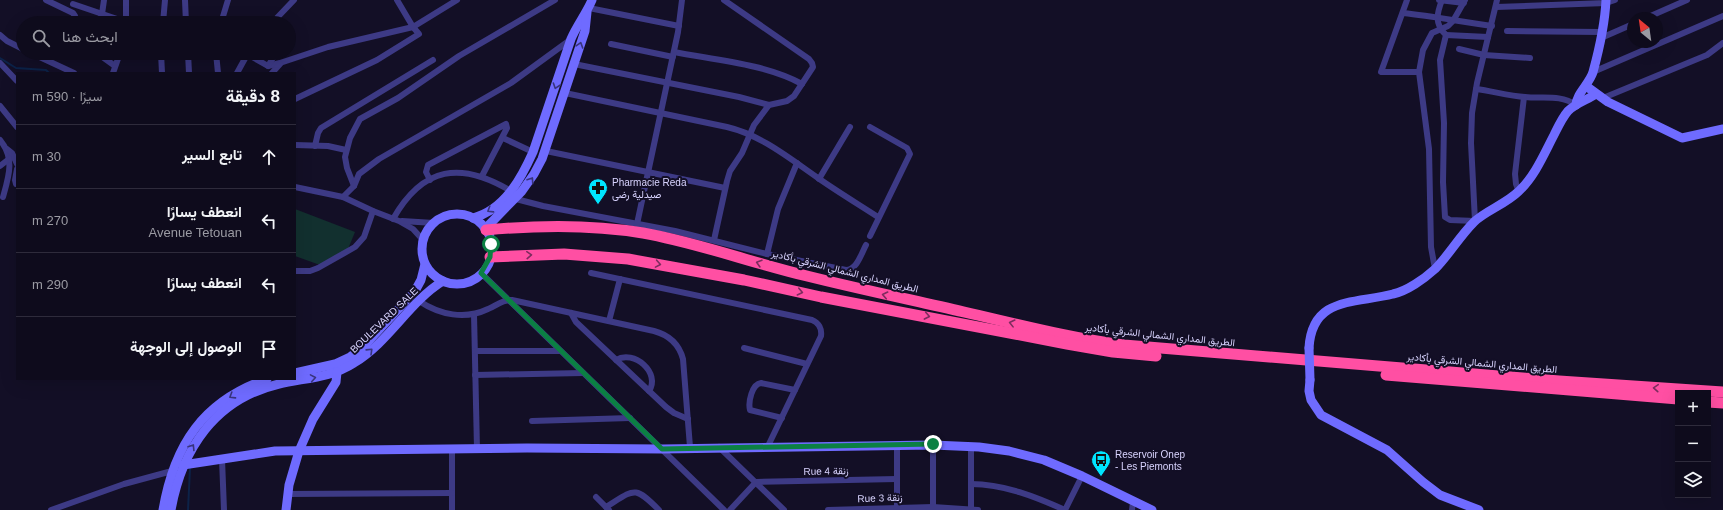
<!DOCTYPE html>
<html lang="ar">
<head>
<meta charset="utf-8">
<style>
	body { margin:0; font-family:Arial,Vazirmatn,sans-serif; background:#1c1929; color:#f1f3f6; direction:rtl }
	.controls { position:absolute; right:12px; bottom:12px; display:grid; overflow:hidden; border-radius:0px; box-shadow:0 4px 16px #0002 }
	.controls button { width:36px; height:36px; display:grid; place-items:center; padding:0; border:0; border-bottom:1px solid #2e2b3b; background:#0e0b1c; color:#f1f3f6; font:20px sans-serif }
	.compass { position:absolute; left:1627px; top:12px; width:36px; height:36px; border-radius:50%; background:#0e0b1c; box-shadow:0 4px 16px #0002; rotate:331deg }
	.stop { position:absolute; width:12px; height:12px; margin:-9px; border:3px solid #0b8043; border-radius:50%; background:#fff }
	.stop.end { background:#0b8043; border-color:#fff; box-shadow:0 1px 4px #0008 }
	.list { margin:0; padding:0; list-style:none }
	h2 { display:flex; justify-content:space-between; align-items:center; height:52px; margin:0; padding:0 16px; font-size:17px }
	h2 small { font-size:13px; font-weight:400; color:#9b9ba3 }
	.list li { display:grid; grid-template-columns:26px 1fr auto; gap:12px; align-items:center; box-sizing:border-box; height:64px; padding:0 16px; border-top:1px solid #2e2b3b }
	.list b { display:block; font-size:15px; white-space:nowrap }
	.list p { margin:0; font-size:13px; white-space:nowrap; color:#9b9ba3 }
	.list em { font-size:13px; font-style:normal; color:#9b9ba3 }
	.icon { flex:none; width:22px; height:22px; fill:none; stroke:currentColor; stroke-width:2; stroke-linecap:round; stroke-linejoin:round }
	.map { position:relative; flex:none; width:1723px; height:510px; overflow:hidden; direction:ltr }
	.search { position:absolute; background:#0e0b1c; box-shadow:0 4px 16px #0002; left:16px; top:16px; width:280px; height:44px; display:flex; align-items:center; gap:10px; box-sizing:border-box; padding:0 14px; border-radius:22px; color:#9b9ba3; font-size:15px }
	.panel { position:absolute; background:#0e0b1c; box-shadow:0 4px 16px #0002; left:16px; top:72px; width:280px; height:308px; border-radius:0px; direction:rtl }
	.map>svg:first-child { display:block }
	.pitch { fill:#12302f }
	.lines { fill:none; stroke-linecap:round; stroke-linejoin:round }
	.stream { stroke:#0c2248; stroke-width:2 }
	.street { stroke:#3d3a85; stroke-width:6 }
	.secondary { stroke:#6f6bff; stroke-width:9 }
	.highway { stroke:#ff4fa3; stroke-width:11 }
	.secondary-bridge { stroke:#6f6bff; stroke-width:9 }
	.oneway { stroke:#38347d }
	.oneway2 { stroke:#7d2c5e }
	.route { stroke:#0b8043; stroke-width:5 }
	.labels { text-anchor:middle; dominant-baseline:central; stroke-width:4; stroke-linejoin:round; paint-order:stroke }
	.poi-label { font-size:10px; fill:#d9d4ff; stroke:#130f26; text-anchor:start }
	.street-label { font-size:10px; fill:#d9d4ff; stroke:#130f26 }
</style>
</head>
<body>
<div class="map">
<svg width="1723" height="510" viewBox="0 0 1723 510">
	<rect width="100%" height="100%" fill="#130f26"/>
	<path class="pitch" d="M295 209 355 232 348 249 320 265 295 256Z"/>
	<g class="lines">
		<g class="stream">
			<path d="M0 58 16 68 46 70 49 73"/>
			<path d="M188 510 190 468"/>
		</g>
		<g class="street">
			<path d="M46 0 73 13 75 16 76 23"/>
			<path d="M185 0 186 23"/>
			<path d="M1407 0 1381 72H1419"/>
			<path d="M1439 0 1464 3"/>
			<path d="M1442 0C1437 13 1434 24 1446 35L1440 60 1444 123 1443 182 1445 217 1450 220 1475 221 1471 143 1472 113 1477 83 1497 0"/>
			<path d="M73 4 126 22"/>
			<path d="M1496 7 1606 3 1615 0"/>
			<path d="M589 8 679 26"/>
			<path d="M1403 13C1433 16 1462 22 1492 26"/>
			<path d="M1646 18 1687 0"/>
			<path d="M99 23 102 14 104 0"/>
			<path d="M126 23V0"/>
			<path d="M163 23 165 0"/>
			<path d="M221 23 228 0"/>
			<path d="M272 23 294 0"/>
			<path d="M1507 31 1601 32"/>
			<path d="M0 35 7 41 23 49"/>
			<path d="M1446 35 1488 37"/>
			<path d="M1601 38 1633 24"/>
			<path d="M611 44 673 57"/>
			<path d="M1459 49 1484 55 1530 58"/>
			<path d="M674 52C716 60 765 64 802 84"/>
			<path d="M31 53 74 73"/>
			<path d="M97 53 115 66"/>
			<path d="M161 53 162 73"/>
			<path d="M188 53 189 73"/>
			<path d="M216 53 218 73"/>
			<path d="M247 54 268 66 280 63 328 47 413 27 457 0"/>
			<path d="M0 63 17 81"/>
			<path d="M574 64 739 97 769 105"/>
			<path d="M268 66 276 53"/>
			<path d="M1593 72 1723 16"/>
			<path d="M113 73 120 53"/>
			<path d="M237 73 248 53"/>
			<path d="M272 73 280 64"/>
			<path d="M1476 89C1492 91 1509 96 1525 97 1543 99 1560 94 1576 105"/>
			<path d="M565 93 727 127C761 135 789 158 818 178 838 192 858 204 878 217"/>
			<path d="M1603 98 1707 55 1723 43"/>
			<path d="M295 99 377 60 419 34 413 27 397 0"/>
			<path d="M0 106 17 127"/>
			<path d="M503 138 533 152"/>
			<path d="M0 140C15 158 9 176 3 197"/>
			<path d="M295 145 328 146 346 150"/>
			<path d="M315 146 318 133 321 128 433 60"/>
			<path d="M7 149 12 153 17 164"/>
			<path d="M546 151 725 188"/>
			<path d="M0 166 9 159"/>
			<path d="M819 179 850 127"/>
			<path d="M430 180 426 172 428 165 506 124 507 128 482 176"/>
			<path d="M16 184 15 180 17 169"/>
			<path d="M354 186 347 168 345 157 350 138 360 119 398 98 459 56 555 0"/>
			<path d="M295 187 343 197 373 211 399 221 413 229 423 240"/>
			<path d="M1519 192 1516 184 1515 174 1524 97"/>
			<path d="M343 197 354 186 359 174 379 159 511 83 570 40"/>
			<path d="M516 199 543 206 675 231 767 254 846 270C857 270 861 254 866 245"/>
			<path d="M393 219C423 166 461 161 511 191"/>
			<path d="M402 221 434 223"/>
			<path d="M637 224 678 32 682 0"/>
			<path d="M870 236 910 154 907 148 870 127"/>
			<path d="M714 240 727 181 730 171 742 153 754 125 769 105 787 101 794 96 813 67 812 63 809 59 724 0"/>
			<path d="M767 254 778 209 797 163"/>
			<path d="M1435 269 1431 247 1429 149 1419 72 1423 50 1432 33 1448 26 1453 21 1465 0"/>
			<path d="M295 271H310L318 268 355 247 364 237 373 211"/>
			<path d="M481 273 724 510"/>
			<path d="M591 273 812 320C819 323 822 329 821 336L768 446"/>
			<path d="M419 301C440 315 465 320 488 309 496 306 503 299 512 300L654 331C669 335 679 344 683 359L690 447"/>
			<path d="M571 313 576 322 666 407 674 413 688 419"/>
			<path d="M474 314 477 449"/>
			<path d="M609 321 620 279"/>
			<path d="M744 348 807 364"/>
			<path d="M475 351H560"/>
			<path d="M616 360C634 349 661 373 649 391"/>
			<path d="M475 375 583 373"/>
			<path d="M782 418 750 410C748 402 752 384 761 383L795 390"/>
			<path d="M532 421 630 418"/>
			<path d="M933 445V510"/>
			<path d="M719 447 784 510"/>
			<path d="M452 450V510"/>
			<path d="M222 459 224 510"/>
			<path d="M971 484C1004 484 1036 497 1065 510"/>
			<path d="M288 494 452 493"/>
			<path d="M596 497 609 510"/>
			<path d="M606 507C635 489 634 485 659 510"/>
			<path d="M51 510 124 484 172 471"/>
			<path d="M730 510 756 482 897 479"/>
			<path d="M828 510 933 507 978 510"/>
			<path d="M897 510V445"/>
			<path d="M971 510V446"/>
			<path d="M1065 510 1082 476"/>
			<path d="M1132 510 1133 502"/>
		</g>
		<g class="secondary">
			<path d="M1586 86 1608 102 1682 138 1723 129"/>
			<path d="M1576 105C1576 94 1590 83 1593 72 1599 50 1605 22 1606 0"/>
			<circle cx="457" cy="249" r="35"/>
			<path d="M473 218C504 210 521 179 533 152L571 39C577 25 586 14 592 0"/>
			<path d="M485 229 522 191 534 174 542 159 585 31 587 12"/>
			<path d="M1309 348C1312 296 1355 304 1393 294 1407 291 1424 279 1435 269 1449 255 1459 237 1474 222 1485 211 1506 204 1519 191 1535 176 1544 154 1554 135 1558 127 1562 118 1568 111 1576 103 1587 100 1596 94"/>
			<path d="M295 373 335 364 350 357 364 346 415 291 421 280 425 264"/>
			<path d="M1310 380 1309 391 1311 400 1321 415 1387 450 1423 482 1440 495 1479 510"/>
			<path d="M183 465 275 451 527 448 662 449 933 445 979 447 1009 451 1044 460 1082 476 1152 510"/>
			<path d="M163 510C174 445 203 401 267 379"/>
			<path d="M171 510C182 449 215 399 279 384 305 378 331 378 354 363 389 342 409 302 443 281"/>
			<path d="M286 510 289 485 299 451 313 419 336 382 337 372"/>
		</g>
		<g class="highway">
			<path d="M486 230C539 225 590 224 643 233 699 243 752 263 807 276 859 289 912 300 964 312 1017 324 1070 338 1124 345L1559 381 1723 392"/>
			<path d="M490 257 564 254 628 259 744 280 821 297 1067 344 1113 352 1156 356"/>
			<path d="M1386 375 1678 399"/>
			<path d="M1708 402 1723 403"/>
		</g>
		<path class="secondary-bridge" d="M1309 348 1310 380"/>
	</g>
	<defs><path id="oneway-chevron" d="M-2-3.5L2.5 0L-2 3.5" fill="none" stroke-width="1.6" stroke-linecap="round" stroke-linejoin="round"/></defs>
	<g class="oneway">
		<use href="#oneway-chevron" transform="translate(580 45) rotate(-72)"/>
		<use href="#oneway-chevron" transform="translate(556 86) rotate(109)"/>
		<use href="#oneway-chevron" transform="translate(531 180) rotate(-56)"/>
		<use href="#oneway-chevron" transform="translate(490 210) rotate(148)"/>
		<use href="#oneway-chevron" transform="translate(370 351) rotate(-44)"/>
		<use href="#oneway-chevron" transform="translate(313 378) rotate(-10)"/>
		<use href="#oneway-chevron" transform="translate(232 396) rotate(148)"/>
		<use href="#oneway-chevron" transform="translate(192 447) rotate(-58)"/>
	</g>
	<g class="oneway2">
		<use href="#oneway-chevron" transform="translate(529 255) rotate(-3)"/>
		<use href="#oneway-chevron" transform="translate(759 263) rotate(-164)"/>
		<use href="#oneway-chevron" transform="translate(658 264) rotate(10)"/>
		<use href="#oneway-chevron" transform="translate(800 292) rotate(13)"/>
		<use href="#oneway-chevron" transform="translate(885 295) rotate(-168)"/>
		<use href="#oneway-chevron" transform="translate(927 316) rotate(11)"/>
		<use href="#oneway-chevron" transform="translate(1012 323) rotate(-166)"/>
		<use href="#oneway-chevron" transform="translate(1656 388) rotate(-176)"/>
	</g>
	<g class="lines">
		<path class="route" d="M491 244 490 257 481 273 662 449 933 444"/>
	</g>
	<defs>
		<g id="pharmacy-pin" transform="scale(1)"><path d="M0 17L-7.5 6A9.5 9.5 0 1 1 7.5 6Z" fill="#00e5ff" stroke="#130f26"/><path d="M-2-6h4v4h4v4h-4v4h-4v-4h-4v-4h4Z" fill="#111"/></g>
		<g id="bus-pin" transform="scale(1)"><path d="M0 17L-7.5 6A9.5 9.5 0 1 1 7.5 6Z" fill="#00e5ff" stroke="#130f26"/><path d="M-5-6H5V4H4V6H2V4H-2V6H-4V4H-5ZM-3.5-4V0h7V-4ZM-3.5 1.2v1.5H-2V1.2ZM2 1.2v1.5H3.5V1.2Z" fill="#111"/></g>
	</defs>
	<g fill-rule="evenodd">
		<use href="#pharmacy-pin" x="598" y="188"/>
		<use href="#bus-pin" x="1101" y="460"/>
	</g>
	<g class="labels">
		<g class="poi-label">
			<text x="612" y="182">Pharmacie Reda<tspan x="612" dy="12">صيدلية رضى</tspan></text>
			<text x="1115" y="454">Reservoir Onep<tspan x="1115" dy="12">- Les Piemonts</tspan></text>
		</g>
		<g class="street-label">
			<text transform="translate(845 271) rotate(14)">الطريق المداري الشمالي الشرقي بأكادير</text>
			<text transform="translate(384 320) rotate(-44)">BOULEVARD SALE</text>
			<text transform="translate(1160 335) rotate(6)">الطريق المداري الشمالي الشرقي بأكادير</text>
			<text transform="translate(1482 363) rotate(5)">الطريق المداري الشمالي الشرقي بأكادير</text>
			<text transform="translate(826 471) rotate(-1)">Rue 4 زنقة</text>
			<text transform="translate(880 498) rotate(-2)">Rue 3 زنقة</text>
		</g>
	</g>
</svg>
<div class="controls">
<button>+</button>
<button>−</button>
<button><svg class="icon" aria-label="layers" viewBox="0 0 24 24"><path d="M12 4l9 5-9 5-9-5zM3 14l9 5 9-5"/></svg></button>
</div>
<svg class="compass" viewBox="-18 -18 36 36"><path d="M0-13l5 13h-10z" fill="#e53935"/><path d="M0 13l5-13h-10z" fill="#9b9ba3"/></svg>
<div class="stop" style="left:491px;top:244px"></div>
<div class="stop end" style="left:933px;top:444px"></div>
<div class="search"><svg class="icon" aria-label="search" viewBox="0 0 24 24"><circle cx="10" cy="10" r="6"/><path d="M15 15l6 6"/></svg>ابحث هنا</div>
<section class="panel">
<h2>8 دقيقة<small>سيرًا · 590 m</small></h2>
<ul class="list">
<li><svg class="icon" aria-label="ahead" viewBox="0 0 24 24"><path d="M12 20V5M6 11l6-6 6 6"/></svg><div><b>تابع السير</b></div><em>30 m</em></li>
<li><svg class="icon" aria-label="left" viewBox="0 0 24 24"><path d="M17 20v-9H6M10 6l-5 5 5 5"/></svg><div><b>انعطف يسارًا</b><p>Avenue Tetouan</p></div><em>270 m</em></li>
<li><svg class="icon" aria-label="left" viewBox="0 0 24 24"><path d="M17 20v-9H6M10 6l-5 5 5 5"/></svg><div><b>انعطف يسارًا</b></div><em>290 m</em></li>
<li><svg class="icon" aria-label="arrive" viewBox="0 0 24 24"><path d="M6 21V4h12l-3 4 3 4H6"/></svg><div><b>الوصول إلى الوجهة</b></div></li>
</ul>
</section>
</div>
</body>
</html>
